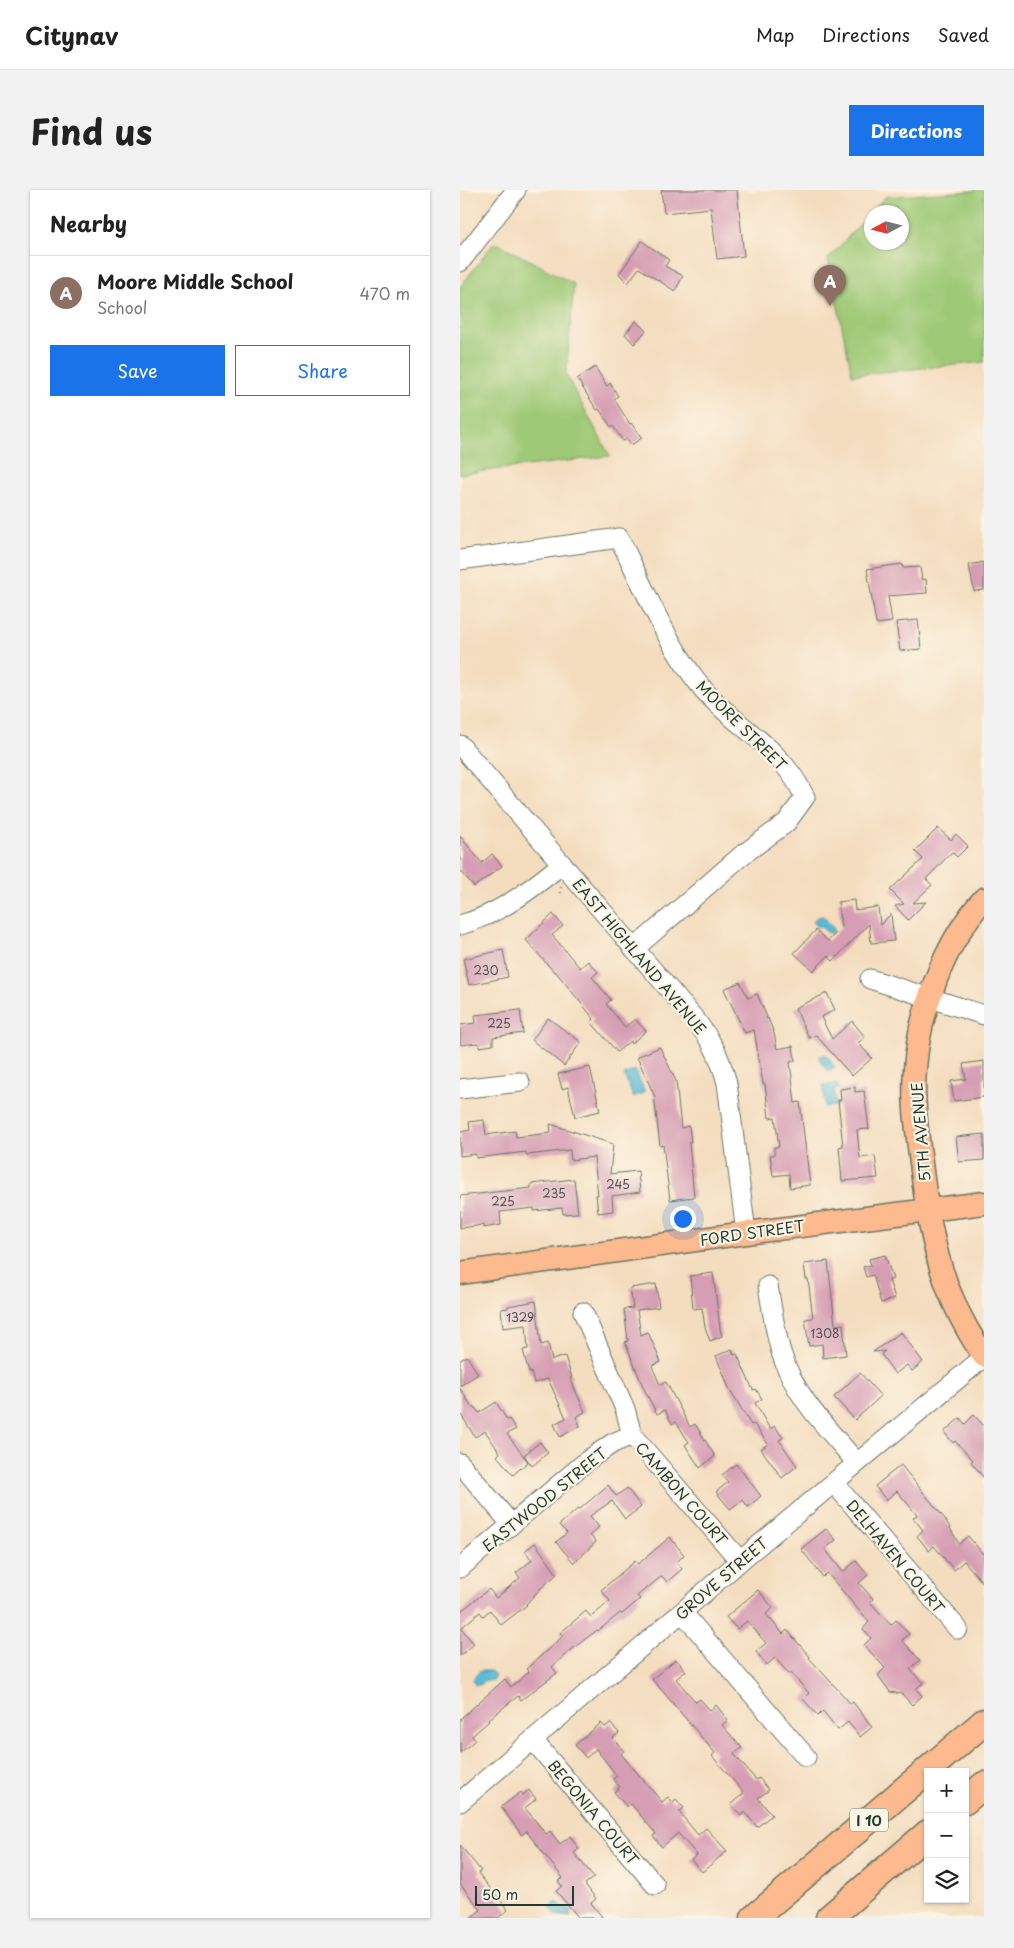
<!DOCTYPE html>
<html lang="en">
<head>
<meta charset="utf-8">
<style>
	body { margin:0; font-family:"Playpen Sans",sans-serif; background:#f2f2f2; color:#222 }
	.controls { position:absolute; right:15px; bottom:15px; display:grid; overflow:hidden; border-radius:0px; box-shadow:0 1px 4px #0004 }
	.controls button { width:45px; height:45px; display:grid; place-items:center; padding:0; border:0; border-bottom:1px solid #e0e0e0; background:#fff; color:#222; font:25px sans-serif }
	.compass { position:absolute; left:404px; top:15px; width:45px; height:45px; border-radius:50%; background:#fff; box-shadow:0 1px 4px #0004; rotate:263deg }
	.scale { position:absolute; left:15px; bottom:12px; width:99px; box-sizing:border-box; padding-left:5px; border:2px solid #1f3d34; border-top:0; font-size:14px; line-height:18px; white-space:nowrap; color:#1f3d34; -webkit-text-stroke:4px #fcf5e5; paint-order:stroke }
	.you { position:absolute; left:222px; top:1028px; width:18px; height:18px; margin:-12px; border:4px solid #fff; border-radius:50%; background:#1a73e8; box-shadow:0 0 0 8px #1a73e833 }
	.badge { display:grid; place-items:center; width:32px; height:32px; border-radius:50%; background:#1a73e8; color:#fff; font-size:16px; font-weight:700 }
	.pin { position:absolute; translate:-50% -41px; filter:drop-shadow(0 1px 2px #0008) }
	.pin::after { content:''; position:absolute; top:26px; width:18px; height:15px; background:inherit; clip-path:polygon(0 0,100% 0,50% 100%) }
	.list { margin:0; padding:0; list-style:none }
	h2 { display:flex; justify-content:space-between; align-items:center; height:65px; margin:0; padding:0 20px; font-size:21px }
	h2 small { font-size:16px; font-weight:400; color:#767676 }
	.list li { display:grid; grid-template-columns:32px 1fr auto; gap:15px; align-items:center; box-sizing:border-box; height:75px; padding:0 20px; border-top:1px solid #e0e0e0 }
	.list b { display:block; font-size:19px; white-space:nowrap }
	.list p { margin:0; font-size:16px; white-space:nowrap; color:#767676 }
	.list em { font-size:16px; font-style:normal; color:#767676 }
	.actions { display:flex; gap:10px; padding:15px 20px }
	.actions a { flex:1; padding:11px 0; border:1px solid #1a73e8; border-radius:0px; text-align:center; font-size:18px; color:#1a73e8 }
	.actions .main { background:#1a73e8; color:#fff }
	.icon { flex:none; width:28px; height:28px; fill:none; stroke:currentColor; stroke-width:2; stroke-linecap:round; stroke-linejoin:round }
	.map { position:relative; flex:none; width:524px; height:1728px; overflow:hidden; border-radius:0px }
	header { display:flex; align-items:center; gap:30px; box-sizing:border-box; height:70px; padding:0 25px; background:#fff; border-bottom:1px solid #e0e0e0 }
	header strong { font-size:24px }
	nav { display:flex; gap:28px; margin-inline-start:auto; font-size:18px }
	.intro { display:flex; align-items:center; justify-content:space-between; box-sizing:border-box; height:120px; padding:0 30px }
	h1 { margin:0; font-size:35px }
	.button { padding:12px 22px; border-radius:0px; background:#1a73e8; color:#fff; font-size:18px; font-weight:700 }
	main { display:flex; gap:30px; padding:0 30px }
	aside { flex:1; background:#fff; border-radius:0px; box-shadow:0 1px 4px #0004 }
	.map>svg:first-child { display:block }
	.green { fill:#9ec976; stroke:#5e8355; fill-rule:evenodd }
	.water { fill:#58bbd6; stroke:#3c7c85 }
	.building { fill:#d69eb4 }
	.lines { fill:none; stroke-linecap:round; stroke-linejoin:round }
	.minor-casing { stroke:#6a7565; stroke-width:21 }
	.major-casing { stroke:#6a7565; stroke-width:25 }
	.highway-casing { stroke:#6a7565; stroke-width:29 }
	.path { stroke:#6a7565; stroke-width:2.5; stroke-dasharray:1 4; stroke-linecap:butt }
	.minor { stroke:#fff; stroke-width:19 }
	.major { stroke:#fcba8e; stroke-width:22 }
	.highway { stroke:#fcba8e; stroke-width:26 }
	.labels { text-anchor:middle; dominant-baseline:central; stroke-width:4.5; stroke-linejoin:round; paint-order:stroke }
	.number-label { font-size:12px; fill:#4d5554 }
	.shield { fill:#fcf5e5; stroke:#617469; stroke-width:1 }
	.shield-label { font-size:14px; font-weight:bold; fill:#1f3d34 }
	.street-label { font-size:15px; fill:#1f3d34; stroke:#fcf5e5 }
</style>
</head>
<body>
<header>
<strong>Citynav</strong>
<nav><a>Map</a><a>Directions</a><a>Saved</a></nav>
</header>
<div class="intro"><h1>Find us</h1><a class="button">Directions</a></div>
<main>
<aside>
<h2>Nearby<small></small></h2>
<ul class="list">
<li><span class="badge" style="background:#8d6e63">A</span><div><b>Moore Middle School</b><p>School</p></div><em>470 m</em></li>
</ul>
<div class="actions"><a class="main">Save</a><a>Share</a></div>
</aside>
<div class="map">
<svg width="524" height="1728" viewBox="0 0 524 1728">
	<rect width="100%" height="100%" fill="#fcf5e5"/>
	<filter id="ink" filterUnits="userSpaceOnUse"><feTurbulence type="fractalNoise" baseFrequency=".02" numOctaves="2"/><feDisplacementMap in="SourceGraphic" scale="10" xChannelSelector="R" yChannelSelector="G"/><feConvolveMatrix kernelMatrix="1 2 1 2 8 2 1 2 1" color-interpolation-filters="sRGB"/></filter>
	<filter id="wash" filterUnits="userSpaceOnUse"><feTurbulence type="fractalNoise" baseFrequency=".0096" numOctaves="4" result="noise"/><feDisplacementMap in="SourceGraphic" scale="20" xChannelSelector="R" yChannelSelector="G"/><feGaussianBlur stdDeviation="1.12" result="paint"/><feColorMatrix in="noise" values="0 0 0 0 0 0 0 0 0 0 0 0 0 0 0 0 0 1.4 0 .05"/><feComposite in="paint" operator="in"/></filter>
	<g filter="url(#wash)">
		<rect width="100%" height="100%" fill="#f4ddbf"/>
		<g class="green">
			<path d="M524 0V172L392 185 368 69 425 7ZM412 22H442V52H412Z"/>
			<path d="M33 54H39L114 94 106 185 150 266 0 284V97Z"/>
		</g>
		<g class="water">
			<path d="M363 726 374 739 372 743H368L360 736H357L353 731 357 727Z"/>
			<path d="M366 864 375 877 368 882 358 867Z"/>
			<path d="M175 880 185 902 173 907 164 885Z"/>
			<path d="M378 894 379 899 374 900 376 916 365 917 363 895Z"/>
			<path d="M20 1481H31L35 1486 31 1491 25 1490 20 1495H15L13 1489Z"/>
			<path d="M96 1711 102 1716 111 1720 110 1727 96 1725 90 1717Z"/>
		</g>
		<g id="blocks">
			<g class="building">
				<path d="M201 0H277L284 66 257 69 251 18 204 23Z"/>
				<path d="M182 51 209 70 205 76 223 86 215 101 179 78 168 93 159 84Z"/>
				<path d="M176 131 186 141 174 154 165 144Z"/>
				<path d="M135 177 147 196 150 193 158 206 154 209 170 234 171 233 182 248 171 255 167 249 163 251 153 236 151 237 139 219 137 220 117 189Z"/>
				<path d="M524 372V400L514 401 509 375Z"/>
				<path d="M442 374 443 378 460 377 462 390 466 389 467 403 428 406 432 432 416 434 407 379Z"/>
				<path d="M458 430 461 459 440 461 436 432Z"/>
				<path d="M478 638 491 650 496 644 508 656 497 667 492 662 466 689 472 695 453 713 466 712 448 730 435 716 444 714 430 700 463 669 455 661Z"/>
				<path d="M0 646 22 673 32 664 42 676 14 697 0 680Z"/>
				<path d="M394 710 395 720 418 717 420 735 431 724 434 751 411 753 409 734 373 771 368 766 353 781 334 763 356 740 368 751 381 738 378 712Z"/>
				<path d="M93 724 103 736 92 745 120 778 128 771 138 782 132 787 151 810 146 814 165 837 175 829 186 841 171 854 170 851 157 862 131 832 134 829 95 781 94 782 66 750Z"/>
				<path d="M43 760 48 787 9 795 3 769Z"/>
				<path d="M280 792 288 808 297 804 307 827 306 829 308 828 314 843 317 859 333 856 335 871 330 872 335 913 340 912 350 995 330 998 329 984 313 986 310 965H314V957H319L315 927 309 928 305 894H303L294 840 285 843 264 799Z"/>
				<path d="M367 803 375 820 361 827 372 849 392 831 405 847 398 853 412 868 392 886 356 845 349 848 335 818Z"/>
				<path d="M60 820 63 843 33 847V855L19 857 18 853 0 855V835L16 833 15 825Z"/>
				<path d="M88 828 121 852 104 876 72 850Z"/>
				<path d="M200 857 216 891 221 938 229 936 231 952H229L234 1007 210 1010 203 955 200 956 194 905 177 867Z"/>
				<path d="M524 871V907L494 911 491 891 506 889 503 874Z"/>
				<path d="M130 877 140 921 115 927 108 897 102 899 98 884Z"/>
				<path d="M395 897V902L404 901 409 939 397 940 400 968 415 966 418 988 382 991 379 957 383 956 378 910H381L380 899Z"/>
				<path d="M24 930 26 945 55 941 56 947 91 943 90 934 153 954 150 984 178 981 180 1002 152 1006 153 1021 138 1023 136 1005H138L134 967 111 970 110 960 67 965 66 962 16 968V964L0 966V942L10 940 9 932Z"/>
				<path d="M524 944V970L499 972 496 947Z"/>
				<path d="M114 989 118 1023 103 1024 102 1018 74 1021V1018L40 1022 41 1035 23 1038V1035L0 1038V1006L71 998V994Z"/>
				<path d="M425 1065 433 1089 429 1090 435 1108 421 1113 413 1085 406 1087 403 1077 411 1075 409 1069Z"/>
				<path d="M368 1071 375 1135 383 1134 386 1165 363 1168 362 1154 349 1156 345 1129 353 1128 348 1089H346L344 1074Z"/>
				<path d="M253 1083 260 1139 262 1146 250 1151 245 1137 242 1118 233 1119 230 1086Z"/>
				<path d="M196 1094 199 1117 177 1120 181 1145 188 1142 201 1172 192 1176 200 1195 206 1192 230 1237 235 1234 255 1266 240 1278 225 1255 229 1252 216 1232 212 1234 205 1220 197 1224 184 1199 165 1152 168 1151 164 1119 173 1118 170 1098Z"/>
				<path d="M76 1111 81 1155 88 1153 92 1170 105 1166 112 1188H110L125 1222 116 1227 120 1236 100 1247 94 1234 106 1228 88 1189 74 1193 71 1182 69 1183 63 1160 68 1159 66 1135 43 1138 41 1119 48 1118V1116Z"/>
				<path d="M441 1142 463 1172 452 1181 447 1175 435 1184 421 1164 425 1161 413 1162Z"/>
				<path d="M272 1159 274 1165 277 1164 293 1200 296 1199 302 1209 295 1213 310 1239 315 1236 323 1248 319 1250 337 1276 322 1288 301 1259 308 1254 294 1234 291 1235 269 1198 256 1166Z"/>
				<path d="M7 1166 18 1184 0 1196V1170Z"/>
				<path d="M400 1183 421 1206 395 1230 374 1207Z"/>
				<path d="M0 1198 12 1217 14 1216 19 1223 36 1212 47 1230 49 1229 56 1239 47 1244 68 1272 53 1285 37 1266 40 1263 25 1241 15 1247 0 1223Z"/>
				<path d="M514 1225 524 1236V1288L511 1272 513 1270 495 1251 493 1253 484 1242 500 1228 505 1234Z"/>
				<path d="M80 1252 88 1263 72 1276 64 1265Z"/>
				<path d="M276 1274 301 1306 288 1317 283 1310 270 1319 256 1302 268 1292 262 1285Z"/>
				<path d="M441 1275 485 1329 499 1354 508 1346 524 1365V1394L504 1371 494 1380 474 1356 469 1361 457 1346 463 1340 453 1328 457 1325 437 1301 426 1310 415 1296Z"/>
				<path d="M148 1295 156 1306 167 1298 181 1317 165 1329 152 1311 130 1326 139 1337 130 1345 136 1352 114 1373 96 1352 107 1343 99 1335 119 1318 120 1319Z"/>
				<path d="M366 1339 376 1350 365 1359 383 1382 396 1371 408 1385 399 1393 413 1409 410 1412 431 1435 436 1430 449 1444 442 1450 460 1470 450 1479 463 1493 456 1499 462 1506 452 1515 442 1504 430 1502 418 1485 425 1478 404 1455 411 1448 403 1439 409 1432 367 1383 363 1387 341 1359Z"/>
				<path d="M210 1347 224 1365 217 1372 222 1379 207 1392 202 1386 177 1406 180 1409 162 1424 160 1423 138 1441 137 1440 106 1464 92 1477 97 1483 61 1510 58 1506 28 1530 29 1531 12 1546 15 1550 0 1563V1529L45 1489 51 1497 69 1482 66 1479 103 1446 100 1443 126 1421 131 1427 150 1411 141 1400 175 1371 178 1374Z"/>
				<path d="M75 1353 97 1384 82 1397 66 1414 67 1415 41 1435 30 1420 23 1426 20 1422 1 1438 14 1454 0 1466V1422L29 1399 36 1408 60 1388 56 1383 72 1370 65 1361Z"/>
				<path d="M298 1400 313 1418 306 1424 323 1444 327 1440 350 1467 349 1468 391 1514 393 1512 412 1537 400 1547 388 1532 378 1540 363 1521 358 1526 343 1509 349 1503 330 1482 329 1484 315 1468 307 1475 296 1462 306 1453 287 1431 277 1439 266 1427Z"/>
				<path d="M216 1469 226 1481 216 1489 236 1512 240 1509 250 1520 256 1515 268 1530 262 1535 282 1558 274 1564 296 1590 299 1588 309 1600 298 1608 312 1625 297 1637 285 1622 281 1626 271 1614 284 1603 252 1566 255 1563 192 1489Z"/>
				<path d="M141 1533 145 1537 150 1533 159 1543 153 1548 164 1561 161 1564 202 1612 208 1607 213 1612 216 1609 224 1618 219 1622 238 1645 246 1638 267 1661 242 1682 231 1670 237 1665 218 1643 202 1657 193 1646 196 1644 171 1614 167 1617 154 1602 160 1597 153 1589 157 1586 136 1559 126 1568 115 1555Z"/>
				<path d="M69 1600 76 1609 65 1618 86 1644 90 1641 100 1654 110 1646 119 1659 114 1663 134 1687 125 1694 136 1709 131 1713 143 1728H119L96 1701 102 1696 98 1691 103 1688 66 1641 62 1645 41 1617 61 1602 63 1605Z"/>
				<path d="M0 1655 21 1681 18 1683 48 1720 38 1728H10L21 1720 0 1694Z"/>
			</g>
		</g>
	</g>
	<g filter="url(#ink)">
		<use href="#blocks" fill-opacity="0" stroke="#6a7565" stroke-width="1"/>
		<g class="lines">
			<g class="minor-casing">
				<g id="minor">
					<path d="M0 72 56 0"/>
					<path d="M0 370 159 348C185 399 206 454 243 499 268 529 305 549 329 581 335 588 340 598 345 607L326 633 281 666 174 759"/>
					<path d="M0 555 233 827C252 851 259 864 267 893L286 1043"/>
					<path d="M0 735C40 724 70 700 102 674"/>
					<path d="M410 789 524 825"/>
					<path d="M0 899 60 892"/>
					<path d="M308 1096C312 1119 315 1143 322 1165 335 1207 369 1240 397 1273"/>
					<path d="M123 1122 165 1219 172 1245 280 1371"/>
					<path d="M0 1273 51 1334"/>
					<path d="M374 1293 498 1439"/>
					<path d="M0 1378 128 1270 153 1253 172 1245"/>
					<path d="M222 1422 346 1567"/>
					<path d="M73 1550 195 1695"/>
					<path d="M0 1612 222 1422 280 1371 524 1167"/>
				</g>
			</g>
			<g class="major-casing">
				<g id="major">
					<path d="M524 709C485 752 459 821 455 879 452 913 458 947 462 981 471 1052 483 1107 524 1166"/>
					<path d="M0 1083 286 1043 524 1013"/>
				</g>
			</g>
			<g class="highway-casing">
				<g id="highway">
					<path d="M505 1611 524 1595"/>
					<path d="M294 1728 524 1532"/>
					<path d="M369 1728 468 1643"/>
				</g>
			</g>
			<path class="path" d="M100 703 101 697"/>
			<use href="#minor" class="minor"/>
			<use href="#major" class="major"/>
			<use href="#highway" class="highway"/>
		</g>
	</g>
	<g class="labels">
		<g class="number-label">
			<text x="26" y="780">230</text>
			<text x="39" y="833">225</text>
			<text x="158" y="994">245</text>
			<text x="94" y="1003">235</text>
			<text x="43" y="1011">225</text>
			<text x="60" y="1127">1329</text>
			<text x="365" y="1143">1308</text>
		</g>
		<rect class="shield" x="390" y="1618.5" width="38" height="23" rx="4"/>
		<g class="shield-label">
			<text x="409" y="1630">I 10</text>
		</g>
		<g class="street-label">
			<text transform="translate(282 535) rotate(45)">MOORE STREET</text>
			<text transform="translate(180 766) rotate(50)">EAST HIGHLAND AVENUE</text>
			<text transform="translate(460 942) rotate(-95)">5TH AVENUE</text>
			<text transform="translate(292 1042) rotate(-8)">FORD STREET</text>
			<text transform="translate(222 1303) rotate(49)">CAMBON COURT</text>
			<text transform="translate(84 1309) rotate(-39)">EASTWOOD STREET</text>
			<text transform="translate(436 1366) rotate(50)">DELHAVEN COURT</text>
			<text transform="translate(261 1388) rotate(-41)">GROVE STREET</text>
			<text transform="translate(134 1622) rotate(50)">BEGONIA COURT</text>
		</g>
	</g>
</svg>
<div class="controls">
<button>+</button>
<button>−</button>
<button><svg class="icon" aria-label="layers" viewBox="0 0 24 24"><path d="M12 4l9 5-9 5-9-5zM3 14l9 5 9-5"/></svg></button>
</div>
<svg class="compass" viewBox="-18 -18 36 36"><path d="M0-13l5 13h-10z" fill="#e53935"/><path d="M0 13l5-13h-10z" fill="#767676"/></svg>
<div class="scale">50 m</div>
<div class="you"></div>
<div class="pin badge" style="left:370px;top:116px;background:#8d6e63">A</div>
</div>
</main>
</body>
</html>
